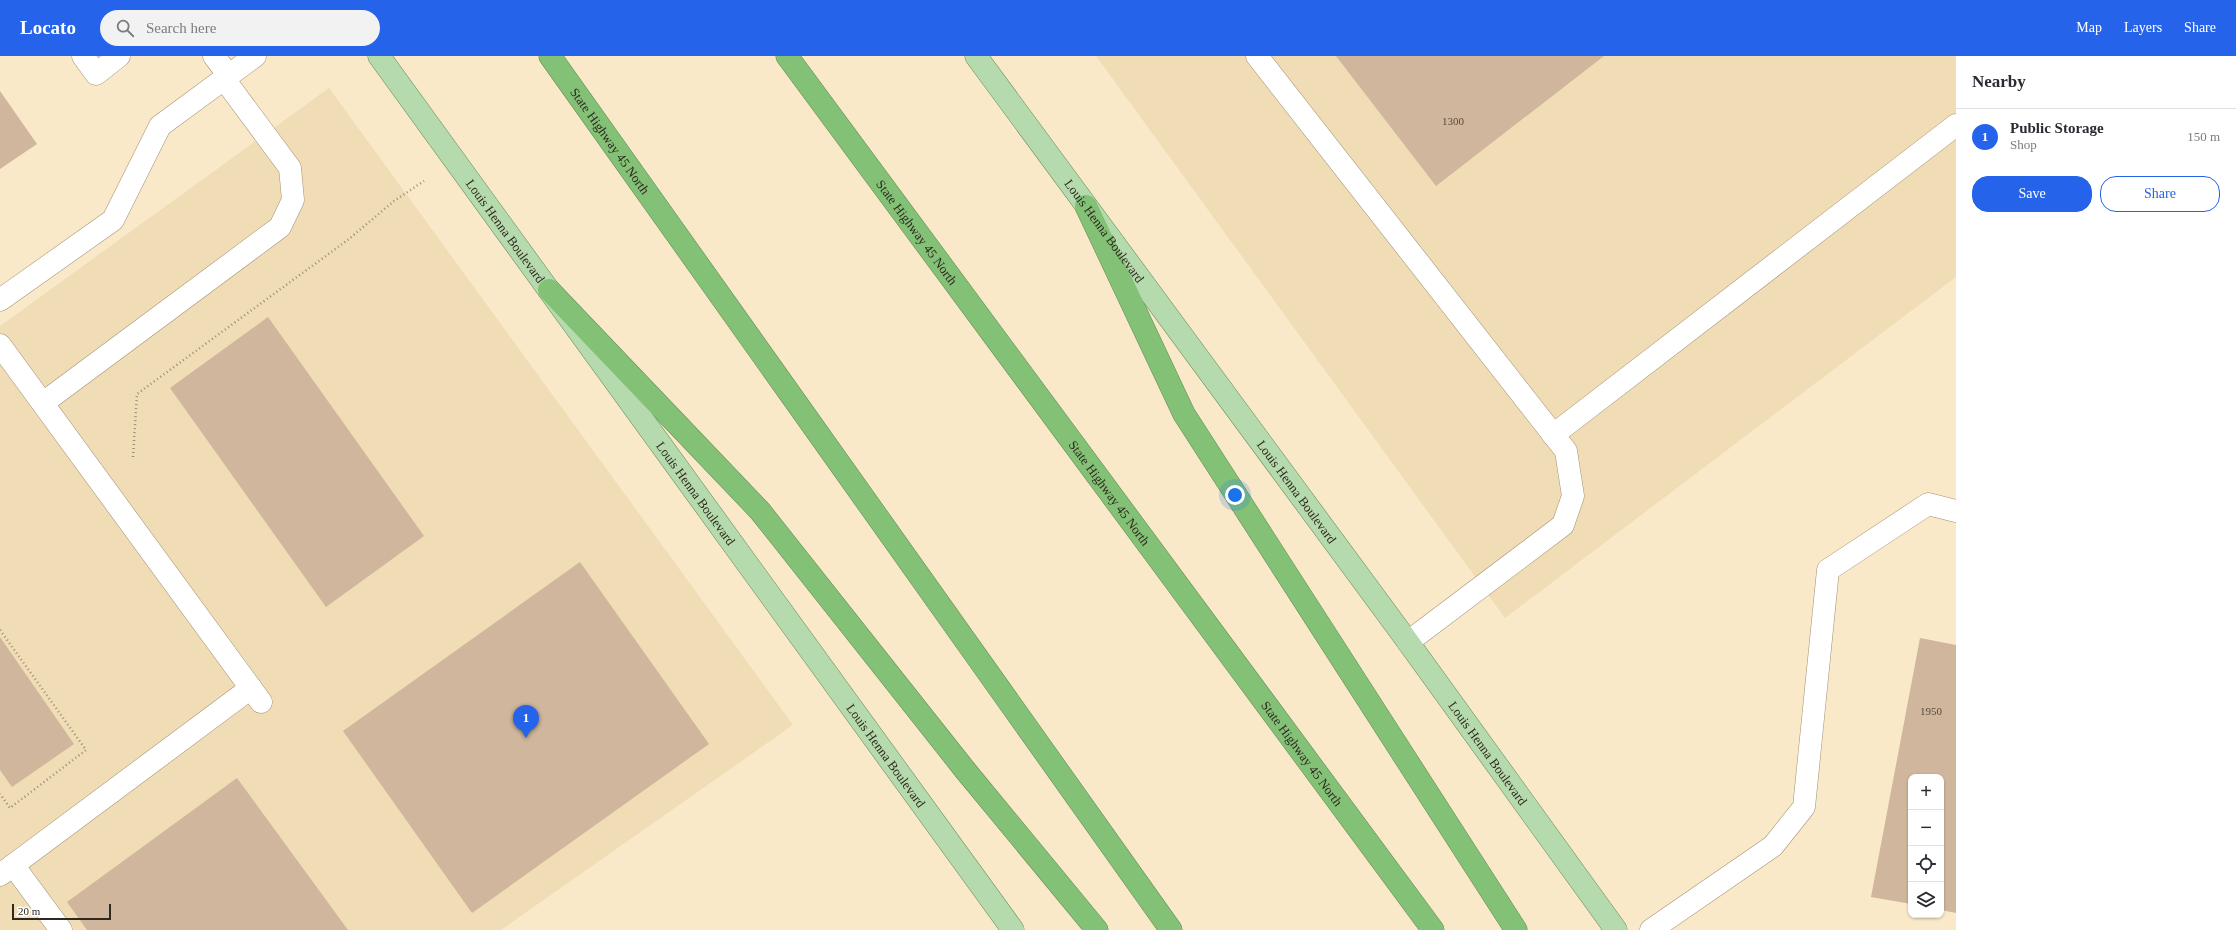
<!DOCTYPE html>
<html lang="en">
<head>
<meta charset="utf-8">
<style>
	body { margin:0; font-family:"Times New Roman",serif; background:#f2f2f3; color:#2b2b33 }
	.controls { position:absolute; right:12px; bottom:12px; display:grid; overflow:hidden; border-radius:8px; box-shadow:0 1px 3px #0004 }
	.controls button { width:36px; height:36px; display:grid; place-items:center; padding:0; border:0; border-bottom:1px solid #e1e1e2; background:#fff; color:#2b2b33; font:20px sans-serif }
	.scale { position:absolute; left:12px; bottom:10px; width:99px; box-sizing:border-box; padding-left:4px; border:2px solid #2f281c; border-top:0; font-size:11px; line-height:14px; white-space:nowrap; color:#2f281c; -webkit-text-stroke:3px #fff; paint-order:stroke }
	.you { position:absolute; left:1235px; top:439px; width:14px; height:14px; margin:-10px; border:3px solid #fff; border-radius:50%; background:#1a73e8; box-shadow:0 0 0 6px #1a73e833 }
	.badge { display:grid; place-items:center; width:26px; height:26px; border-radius:50%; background:#2563eb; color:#fff; font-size:13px; font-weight:700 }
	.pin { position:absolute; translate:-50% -33px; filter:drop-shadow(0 1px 2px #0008) }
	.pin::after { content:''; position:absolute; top:21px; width:14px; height:12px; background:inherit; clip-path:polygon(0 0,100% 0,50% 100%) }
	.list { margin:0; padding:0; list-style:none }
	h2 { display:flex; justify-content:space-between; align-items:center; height:52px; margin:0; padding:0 16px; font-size:17px }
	h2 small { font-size:13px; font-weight:400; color:#7c7c81 }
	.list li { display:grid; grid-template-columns:26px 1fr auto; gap:12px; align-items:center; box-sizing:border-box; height:56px; padding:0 16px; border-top:1px solid #e1e1e2 }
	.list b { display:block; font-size:15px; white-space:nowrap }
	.list p { margin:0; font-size:13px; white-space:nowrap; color:#7c7c81 }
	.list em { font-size:13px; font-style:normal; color:#7c7c81 }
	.actions { display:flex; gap:8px; padding:12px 16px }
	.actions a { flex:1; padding:9px 0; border:1px solid #2563eb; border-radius:16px; text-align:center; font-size:14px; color:#2563eb }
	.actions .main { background:#2563eb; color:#fff }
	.icon { flex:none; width:22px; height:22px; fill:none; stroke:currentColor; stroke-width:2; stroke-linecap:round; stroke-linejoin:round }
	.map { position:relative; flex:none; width:1956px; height:874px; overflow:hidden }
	header { display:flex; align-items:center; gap:24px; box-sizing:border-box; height:56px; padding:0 20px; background:#2563eb; color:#fff }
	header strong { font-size:19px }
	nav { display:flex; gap:22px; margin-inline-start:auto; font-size:14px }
	.search { width:280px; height:36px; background:#f2f2f3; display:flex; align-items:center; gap:10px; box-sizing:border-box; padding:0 14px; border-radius:22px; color:#7c7c81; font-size:15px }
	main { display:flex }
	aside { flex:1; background:#fff }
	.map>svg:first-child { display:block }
	.built { fill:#f0dcb5 }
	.building { fill:#cfb69c }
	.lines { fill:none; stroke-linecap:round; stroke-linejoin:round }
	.minor-casing { stroke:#a19174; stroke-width:23 }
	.major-casing { stroke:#668b57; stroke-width:23 }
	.highway-casing { stroke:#668b57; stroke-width:23 }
	.path { stroke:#9b8e78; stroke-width:2.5; stroke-dasharray:1 3; stroke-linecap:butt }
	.minor { stroke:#fff; stroke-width:22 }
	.major { stroke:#b5daad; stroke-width:22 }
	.highway { stroke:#83c177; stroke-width:22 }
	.labels { text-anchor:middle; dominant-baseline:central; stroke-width:3; stroke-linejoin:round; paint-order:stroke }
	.number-label { font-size:11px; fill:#574c3c }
	.street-label { font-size:13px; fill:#2f281c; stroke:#fff }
</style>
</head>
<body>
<header>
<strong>Locato</strong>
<div class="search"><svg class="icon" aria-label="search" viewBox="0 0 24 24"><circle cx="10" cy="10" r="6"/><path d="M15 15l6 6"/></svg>Search here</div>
<nav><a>Map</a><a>Layers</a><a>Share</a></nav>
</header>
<main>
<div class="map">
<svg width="1956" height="874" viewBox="0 0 1956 874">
	<rect width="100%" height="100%" fill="#fae9c9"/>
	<g class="built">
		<path d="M1096 0H1956V221L1505 562Z"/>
		<path d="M329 32 793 669 501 874H0V270Z"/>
	</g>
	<g class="building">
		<path d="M1336 0H1604L1436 130Z"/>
		<path d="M0 35 37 88 0 113Z"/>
		<path d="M268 261 424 480 326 551 170 332Z"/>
		<path d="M580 506 709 688 472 857 343 675Z"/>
		<path d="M0 581 74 688 12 731 0 714Z"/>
		<path d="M1920 582 1956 589V857L1941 854V721H1911V848L1871 841Z"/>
		<path d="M237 722 348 874H87L67 846Z"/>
	</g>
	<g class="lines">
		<g class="minor-casing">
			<g id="minor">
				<path d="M83 0 96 18 119 0"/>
				<path d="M214 0 229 20"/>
				<path d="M1257 0 1566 395 1573 440 1563 469 1408 586"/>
				<path d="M0 244 113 164 160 70 255 0"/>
				<path d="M0 289 261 646"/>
				<path d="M43 347 280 171 293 144 290 112 224 23"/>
				<path d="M1553 379 1956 69"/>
				<path d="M13 809 61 874"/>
				<path d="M0 819 251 632"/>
				<path d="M1651 874 1773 790 1804 751 1828 514 1928 448 1956 455"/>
			</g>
		</g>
		<g class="major-casing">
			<g id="major">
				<path id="s1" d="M379 0 1013 874"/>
				<path id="s2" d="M976 0 1408 586 1616 874"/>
			</g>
		</g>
		<g class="highway-casing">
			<g id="highway">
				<path id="s3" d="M550 0 1171 874"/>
				<path id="s4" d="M787 0 1433 874"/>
				<path d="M1086 150 1184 358 1516 874"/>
				<path d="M549 234 760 455 965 714 1097 874"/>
			</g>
		</g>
		<g class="path">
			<path d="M133 401 137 338 349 183 394 145 424 125"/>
			<path d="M0 574 86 694 10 752 0 738"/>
		</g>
		<use href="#minor" class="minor"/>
		<use href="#major" class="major"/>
		<use href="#highway" class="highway"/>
	</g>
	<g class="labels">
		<g class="number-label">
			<text x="1453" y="65">1300</text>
			<text x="1931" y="655">1950</text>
		</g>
		<g class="street-label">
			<text stroke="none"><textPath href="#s3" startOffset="104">State Highway 45 North</textPath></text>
			<text stroke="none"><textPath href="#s1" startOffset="216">Louis Henna Boulevard</textPath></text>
			<text stroke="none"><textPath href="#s2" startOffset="217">Louis Henna Boulevard</textPath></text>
			<text stroke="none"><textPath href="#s4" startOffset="219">State Highway 45 North</textPath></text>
			<text stroke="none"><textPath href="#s2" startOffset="541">Louis Henna Boulevard</textPath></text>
			<text stroke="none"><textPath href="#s1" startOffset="540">Louis Henna Boulevard</textPath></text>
			<text stroke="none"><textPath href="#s4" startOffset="543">State Highway 45 North</textPath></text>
			<text stroke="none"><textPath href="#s4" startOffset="867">State Highway 45 North</textPath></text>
			<text stroke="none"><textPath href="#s2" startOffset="865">Louis Henna Boulevard</textPath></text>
			<text stroke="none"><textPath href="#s1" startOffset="864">Louis Henna Boulevard</textPath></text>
		</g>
	</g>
</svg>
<div class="controls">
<button>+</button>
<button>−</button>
<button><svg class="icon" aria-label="locate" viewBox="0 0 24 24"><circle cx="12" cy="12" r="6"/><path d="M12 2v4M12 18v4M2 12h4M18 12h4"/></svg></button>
<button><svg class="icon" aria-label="layers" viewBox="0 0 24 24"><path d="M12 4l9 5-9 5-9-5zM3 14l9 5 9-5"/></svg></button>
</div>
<div class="scale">20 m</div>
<div class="you"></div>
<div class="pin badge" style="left:526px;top:682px">1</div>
</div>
<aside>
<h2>Nearby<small></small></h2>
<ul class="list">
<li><span class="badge">1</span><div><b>Public Storage</b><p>Shop</p></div><em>150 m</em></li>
</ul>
<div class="actions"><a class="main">Save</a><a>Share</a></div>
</aside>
</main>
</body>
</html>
